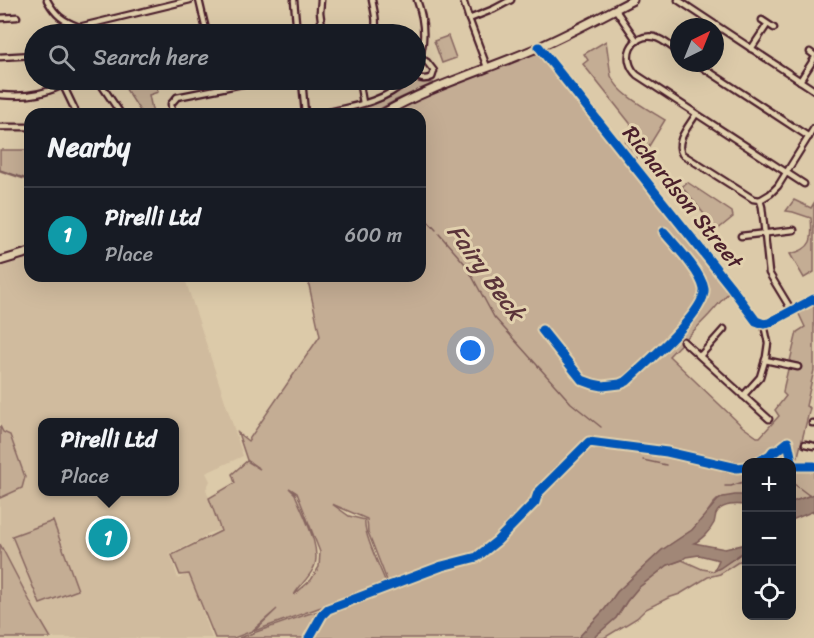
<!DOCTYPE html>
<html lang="en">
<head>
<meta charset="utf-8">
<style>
	body { margin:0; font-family:Sriracha,sans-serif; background:#242831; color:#f1f3f6 }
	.controls { position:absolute; right:18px; bottom:18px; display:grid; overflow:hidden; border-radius:12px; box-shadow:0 6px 24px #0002 }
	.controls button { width:54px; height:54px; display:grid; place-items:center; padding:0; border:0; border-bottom:2px solid #363941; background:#171b24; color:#f1f3f6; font:30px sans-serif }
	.compass { position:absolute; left:670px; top:18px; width:54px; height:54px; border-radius:50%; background:#171b24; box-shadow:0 6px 24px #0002; rotate:43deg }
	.you { position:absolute; left:471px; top:351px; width:21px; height:21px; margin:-15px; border:4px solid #fff; border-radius:50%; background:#1a73e8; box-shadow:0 0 0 9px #1a73e833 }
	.badge { display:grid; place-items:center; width:39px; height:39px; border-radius:50%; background:#0b8043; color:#fff; font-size:20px; font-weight:700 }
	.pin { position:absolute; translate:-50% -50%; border:3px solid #fff; box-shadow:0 2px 6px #0006 }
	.popup { position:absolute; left:38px; top:418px; width:141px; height:78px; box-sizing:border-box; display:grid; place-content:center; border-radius:12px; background:#171b24; filter:drop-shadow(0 2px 4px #0005); font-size:20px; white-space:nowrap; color:#9ea1a6 }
	.popup b { font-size:22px; color:#f1f3f6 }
	.popup::after { content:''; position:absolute; left:50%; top:100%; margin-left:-12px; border:12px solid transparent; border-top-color:#171b24 }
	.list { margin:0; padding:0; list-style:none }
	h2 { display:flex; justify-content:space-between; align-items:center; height:78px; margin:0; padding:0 24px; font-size:26px }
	h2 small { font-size:20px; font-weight:400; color:#9ea1a6 }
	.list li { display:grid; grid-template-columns:39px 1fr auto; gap:18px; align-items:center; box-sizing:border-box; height:96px; padding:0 24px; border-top:2px solid #363941 }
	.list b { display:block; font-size:22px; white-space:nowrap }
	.list p { margin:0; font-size:20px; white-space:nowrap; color:#9ea1a6 }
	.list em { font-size:20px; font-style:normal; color:#9ea1a6 }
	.icon { flex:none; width:33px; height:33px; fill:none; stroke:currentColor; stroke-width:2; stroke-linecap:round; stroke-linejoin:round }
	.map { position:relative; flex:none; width:814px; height:638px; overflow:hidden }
	.search { position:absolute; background:#171b24; box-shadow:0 6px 24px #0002; left:24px; top:24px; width:402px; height:66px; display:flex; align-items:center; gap:15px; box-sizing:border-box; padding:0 21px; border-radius:33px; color:#9ea1a6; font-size:22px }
	.panel { position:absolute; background:#171b24; box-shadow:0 6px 24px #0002; left:24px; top:108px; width:402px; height:174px; border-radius:18px }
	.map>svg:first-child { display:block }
	.built { fill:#d0bb9e; fill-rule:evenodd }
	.green { fill:#c4ad94; stroke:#876660; stroke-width:1.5; fill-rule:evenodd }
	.water { fill:#a18777; stroke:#7e5d59; stroke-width:1.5 }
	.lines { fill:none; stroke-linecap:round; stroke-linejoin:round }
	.stream { stroke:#7e5d59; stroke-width:1.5 }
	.street-casing { stroke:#4a1f2b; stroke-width:9 }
	.secondary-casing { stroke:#4a1f2b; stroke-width:11 }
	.street { stroke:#e2d1ae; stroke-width:4.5 }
	.secondary { stroke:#e2d1ae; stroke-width:7 }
	.cycleway-casing { stroke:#e2d1ae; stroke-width:13 }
	.cycleway { stroke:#0057b8; stroke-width:9 }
	.labels { text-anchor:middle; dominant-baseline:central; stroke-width:6; stroke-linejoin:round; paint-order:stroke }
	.street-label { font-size:22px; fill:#4a1f2b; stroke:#e2d1ae }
	.water-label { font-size:24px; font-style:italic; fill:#5b343a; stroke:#e2d1ae }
</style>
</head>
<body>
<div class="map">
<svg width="814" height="638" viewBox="0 0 814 638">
	<rect width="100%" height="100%" fill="#dccaa9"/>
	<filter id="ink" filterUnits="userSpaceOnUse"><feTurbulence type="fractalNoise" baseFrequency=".0167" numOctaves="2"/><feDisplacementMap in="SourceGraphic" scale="12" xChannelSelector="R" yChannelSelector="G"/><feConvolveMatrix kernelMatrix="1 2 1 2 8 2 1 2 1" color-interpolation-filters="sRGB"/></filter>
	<g filter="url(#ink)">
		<path class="built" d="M30 258V276H184L243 456 206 473 210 481 206 489 220 530 209 533 200 540 170 553 178 579 189 573 212 638H51L7 560 0 544V267ZM42 422H174V492H42Z"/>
		<g class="green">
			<path d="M448 36 456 58 442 63 434 41Z"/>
			<path d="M606 41 611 76C619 95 648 109 665 120L649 146 634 161 622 145 637 132 583 64 588 60 584 54Z"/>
			<path d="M532 53 538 55 556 75 729 292 709 315 669 356 743 427 757 437H760L779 416 775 410 786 396 783 393 784 386 797 332 805 327 798 312 814 304V370L806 406 810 408 796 464 814 467V494L792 502V462H746V495L717 500 713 504 702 520 692 530 662 550 617 592 605 609 578 638H239L308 614 319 611 332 605 386 585 388 583 368 532 367 519 332 504 349 516 365 520C363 534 381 569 386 583L383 585 254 631 277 609 252 631 234 638H215L189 574 180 575 172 555 221 531 209 498 235 483 232 474 247 461 260 469 247 460 238 433 248 441 320 336 307 276H420V114H382L399 104ZM289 488 297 493 320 552 319 567 311 580 294 595C299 586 308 579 313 569 324 551 302 513 295 494Z"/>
			<path d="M120 80H161L156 81 158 92 149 95 153 114H142Z"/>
			<path d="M410 82 434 83 396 100 371 114H332L370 106 390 97Z"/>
			<path d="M0 150H30V181L0 171Z"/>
			<path d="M687 182 732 212 733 217 717 230 682 187Z"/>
			<path d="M794 200 811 208 814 203V272L804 278 790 254C813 249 813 239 811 218L793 212 786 211Z"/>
			<path d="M0 426 3 432 10 435 25 477 22 488 0 498Z"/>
			<path d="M53 521 78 590 40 604 12 536Z"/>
			<path d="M0 544 35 611 51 638H0Z"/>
			<path d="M746 550V557L720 574 708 577 680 594 668 598 646 609 637 618 604 638H593L616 618 627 601 638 588 668 565 682 560 702 569 714 571Z"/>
		</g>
		<g class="water">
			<path d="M814 494V511L792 520V502Z"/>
			<path d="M735 495H746V505C737 504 721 503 716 514 715 517 715 520 714 523 710 531 701 540 694 543L725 549 746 544V550L720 568 714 571 719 560 699 555 686 557 682 560 668 565 638 588 627 601 616 618 593 638H578L605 609 617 592 662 550 692 530 718 500 723 497Z"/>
		</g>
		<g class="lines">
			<g class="stream">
				<path d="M0 170 30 180"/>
				<path d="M420 213 436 230"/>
				<path d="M439 234 466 265 494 317 571 403 601 427"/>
				<path d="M643 460 666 465"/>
				<path d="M794 484 810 496"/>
				<path d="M725 486H731L746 481"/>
			</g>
			<g class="street-casing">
				<g id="street">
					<path d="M47 0C56 16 62 20 79 27L190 0"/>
					<path d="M199 0 207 34"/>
					<path d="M294 0 297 34"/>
					<path d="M321 0 320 12 323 34"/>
					<path d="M372 0C374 11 378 23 374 34"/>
					<path d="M463 0 469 19 487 67"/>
					<path d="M678 0 814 90"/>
					<path d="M615 9 637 41"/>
					<path d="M0 18 17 17"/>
					<path d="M469 19 494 9 511 0"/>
					<path d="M762 20 774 28"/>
					<path d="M222 34 250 29"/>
					<path d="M539 47 730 286 756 321 764 324 769 323 814 299"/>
					<path d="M751 49 767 25"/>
					<path d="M679 52C671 47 663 39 654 37 631 33 620 59 637 75L804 184"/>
					<path d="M810 52 814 55"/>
					<path d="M0 57 34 55"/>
					<path d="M696 63 809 137"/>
					<path d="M416 66C426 46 425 22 417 0"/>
					<path d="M416 75C421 80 425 80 432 77L434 71 427 62 420 58"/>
					<path d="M98 80 121 114"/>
					<path d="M302 80 305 114"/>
					<path d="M359 80 363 103"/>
					<path d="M800 81 814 59"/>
					<path d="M63 85 75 110V114"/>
					<path d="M0 95C30 98 48 93 74 80"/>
					<path d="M172 114 171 104 177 97 262 80"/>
					<path d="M319 114C350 107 384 103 407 80"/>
					<path d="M696 114C690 125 674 141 682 154L753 199 760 200"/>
					<path d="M0 127H30"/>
					<path d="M760 200 762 207 769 273 792 311"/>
					<path d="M760 200 770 194 778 186 814 128"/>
					<path d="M741 236 794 230"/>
					<path d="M542 330 582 380 593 384 603 386 620 384 627 381C644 365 707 311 704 289 701 272 675 245 664 232"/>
					<path d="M683 341 769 419"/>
					<path d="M700 356 724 329"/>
					<path d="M765 360 798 367"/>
					<path d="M743 396 760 377 766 357 768 343 764 324"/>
					<path d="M812 423H814"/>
					<path d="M805 444 814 446"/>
				</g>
			</g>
			<g class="secondary-casing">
				<g id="secondary">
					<path d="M382 114C432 85 487 70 539 47 571 33 602 16 633 0"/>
					<path d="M0 261 30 252"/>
				</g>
			</g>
			<use href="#street" class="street"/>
			<use href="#secondary" class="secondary"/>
			<g class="cycleway-casing">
				<g id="cycleway">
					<path d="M539 47 730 286 756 321 764 324 769 323 814 299"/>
					<path d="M542 330 582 380 593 384 603 386 620 384 627 381C644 365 707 311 704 289 701 272 675 245 664 232"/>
					<path d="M758 462 770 455 773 451H777L788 442 793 466H814"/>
					<path d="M309 638 322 615 328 609 442 566 477 557 497 541 535 502 538 493 589 442 667 452 737 468 746 467"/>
				</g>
			</g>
			<use href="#cycleway" class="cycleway"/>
		</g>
	</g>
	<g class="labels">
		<g class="street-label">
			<text transform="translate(683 197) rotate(51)">Richardson Street</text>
		</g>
		<g class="water-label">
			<text transform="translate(486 272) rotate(54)">Fairy Beck</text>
		</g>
	</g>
</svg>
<div class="controls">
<button>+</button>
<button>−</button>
<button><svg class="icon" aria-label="locate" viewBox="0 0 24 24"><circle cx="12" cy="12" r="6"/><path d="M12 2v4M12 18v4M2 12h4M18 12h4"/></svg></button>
</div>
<svg class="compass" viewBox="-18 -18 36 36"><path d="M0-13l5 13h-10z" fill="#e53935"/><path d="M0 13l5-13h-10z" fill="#9ea1a6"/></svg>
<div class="you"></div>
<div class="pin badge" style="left:108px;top:538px;background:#0f9aa8">1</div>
<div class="popup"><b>Pirelli Ltd</b>Place</div>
<div class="search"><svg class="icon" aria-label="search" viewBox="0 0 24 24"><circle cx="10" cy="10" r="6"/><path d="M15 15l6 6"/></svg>Search here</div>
<section class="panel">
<h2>Nearby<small></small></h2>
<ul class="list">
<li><span class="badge" style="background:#0f9aa8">1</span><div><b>Pirelli Ltd</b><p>Place</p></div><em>600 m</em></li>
</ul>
</section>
</div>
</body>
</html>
